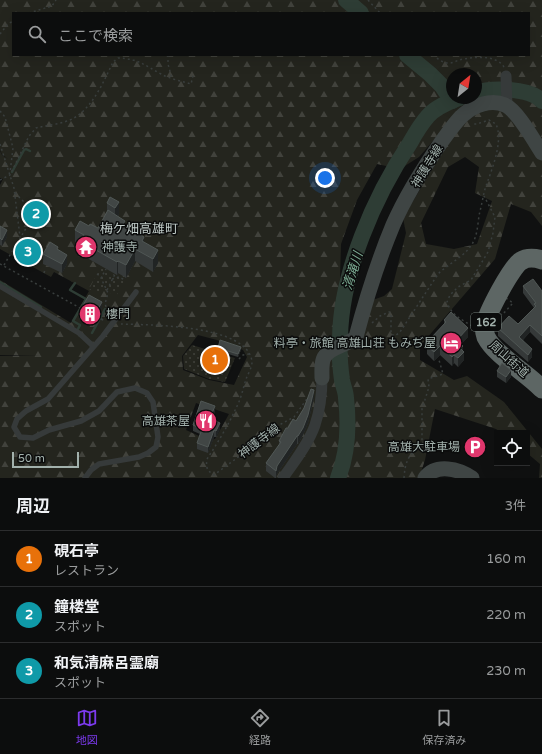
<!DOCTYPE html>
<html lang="ja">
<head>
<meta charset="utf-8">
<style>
	body { margin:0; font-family:"Varela Round","Noto Sans JP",sans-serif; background:#151616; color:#f1f3f6 }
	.controls { position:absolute; right:12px; bottom:12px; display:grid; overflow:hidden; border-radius:0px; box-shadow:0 4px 16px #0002 }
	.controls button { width:36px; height:36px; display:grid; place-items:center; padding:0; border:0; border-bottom:1px solid #2c2d2e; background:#0c0d0d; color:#f1f3f6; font:20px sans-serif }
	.compass { position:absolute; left:446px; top:68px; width:36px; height:36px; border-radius:50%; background:#0c0d0d; box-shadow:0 4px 16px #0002; rotate:30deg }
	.scale { position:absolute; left:12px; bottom:10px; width:67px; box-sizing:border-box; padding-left:4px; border:2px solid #a2b1ac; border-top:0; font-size:11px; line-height:14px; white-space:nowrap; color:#a2b1ac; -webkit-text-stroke:3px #0b0c0c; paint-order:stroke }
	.you { position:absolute; left:325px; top:178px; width:14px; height:14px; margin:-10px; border:3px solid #fff; border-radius:50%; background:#1a73e8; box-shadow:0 0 0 6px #1a73e833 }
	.badge { display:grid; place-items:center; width:26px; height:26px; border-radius:50%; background:#7c3aed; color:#fff; font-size:13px; font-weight:700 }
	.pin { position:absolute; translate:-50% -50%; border:2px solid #fff; box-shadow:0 1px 4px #0006 }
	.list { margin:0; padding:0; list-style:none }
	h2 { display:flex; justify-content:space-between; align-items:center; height:52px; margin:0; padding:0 16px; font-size:17px }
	h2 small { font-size:13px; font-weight:400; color:#9a9c9d }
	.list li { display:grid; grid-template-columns:26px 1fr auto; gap:12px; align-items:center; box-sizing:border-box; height:56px; padding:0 16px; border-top:1px solid #2c2d2e }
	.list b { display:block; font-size:15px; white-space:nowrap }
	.list p { margin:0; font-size:13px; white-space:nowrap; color:#9a9c9d }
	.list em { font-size:13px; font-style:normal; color:#9a9c9d }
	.icon { flex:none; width:22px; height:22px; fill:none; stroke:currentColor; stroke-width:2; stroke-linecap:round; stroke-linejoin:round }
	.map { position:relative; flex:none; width:542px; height:478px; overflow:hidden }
	.search { position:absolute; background:#0c0d0d; box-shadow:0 4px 16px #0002; left:12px; right:12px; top:12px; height:44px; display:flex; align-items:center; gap:10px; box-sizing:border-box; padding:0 14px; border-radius:0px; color:#9a9c9d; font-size:15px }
	.sheet { height:220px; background:#0c0d0d }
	nav { display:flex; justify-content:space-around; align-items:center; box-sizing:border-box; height:56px; border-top:1px solid #2c2d2e; background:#0c0d0d; font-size:11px; color:#9a9c9d }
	nav a { display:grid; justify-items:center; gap:2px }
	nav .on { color:#7c3aed }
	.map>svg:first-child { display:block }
	.forest { fill:url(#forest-firs); fill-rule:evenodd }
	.garden { fill:url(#garden-dots) }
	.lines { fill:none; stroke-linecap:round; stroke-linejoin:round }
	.stream { stroke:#2e3d35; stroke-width:2.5 }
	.river { stroke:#2e3d35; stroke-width:16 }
	.path { stroke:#393e3d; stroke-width:1.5; stroke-dasharray:2 3; stroke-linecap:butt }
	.lane { stroke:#363a3a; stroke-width:5.5 }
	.street { stroke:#363a3a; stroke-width:11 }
	.secondary { stroke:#3f4544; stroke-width:15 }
	.highway { stroke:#5d6664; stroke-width:19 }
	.wall { fill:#353939 }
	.shaded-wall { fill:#212424 }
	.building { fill:#414645; stroke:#505755 }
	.labels { text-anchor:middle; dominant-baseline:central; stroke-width:3; stroke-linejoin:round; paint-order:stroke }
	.shield { fill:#0b0c0c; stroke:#75807c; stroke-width:1 }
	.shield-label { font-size:11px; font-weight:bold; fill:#a2b1ac }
	.street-label { font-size:12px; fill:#a2b1ac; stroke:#0b0c0c }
	.poi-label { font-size:12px; fill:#a2b1ac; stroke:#0b0c0c; text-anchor:end }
	.neighbourhood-label { font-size:13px; fill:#c2cdca; stroke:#0b0c0c }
	.water-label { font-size:13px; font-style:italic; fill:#7baa92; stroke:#0b0c0c }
</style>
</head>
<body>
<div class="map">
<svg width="542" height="478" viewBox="0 0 542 478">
	<defs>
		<pattern id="forest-firs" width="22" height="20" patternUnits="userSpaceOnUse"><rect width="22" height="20" fill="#24251e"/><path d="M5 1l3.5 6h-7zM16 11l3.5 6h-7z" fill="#41423c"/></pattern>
		<pattern id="garden-dots" width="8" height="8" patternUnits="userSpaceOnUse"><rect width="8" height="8" fill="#24251e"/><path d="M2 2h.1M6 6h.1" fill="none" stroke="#41423c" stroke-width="1.8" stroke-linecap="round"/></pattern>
	</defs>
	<rect width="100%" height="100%" fill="#101111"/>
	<path class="forest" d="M0 0H542V226L531 212 511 204 495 259 420 346V360L454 380 467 376 504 402 542 449V478H539L540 464 527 453V433H502L496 429 435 409 425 460 419 478H0V356L40 355H0V280L71 323 89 291 54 272 51 277 0 249V185L3 179 0 178V151L2 155 8 159 2 154 0 150ZM13 13H529V55H13ZM452 74H476V98H452ZM440 133 441 154 403 218 406 233 392 289 384 296 370 301 358 339 337 341 339 313 341 244 357 200 377 164 400 169 419 157ZM465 157 479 167 475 193 492 201 477 244 454 249 426 244 421 223 448 167ZM198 335 217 340 243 350 247 357 234 385 209 380 183 370 182 356ZM196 403 229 414 215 439 208 440 186 430Z"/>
	<g class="garden">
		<path d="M101 267 125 281 116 296 103 289 99 294 89 289Z"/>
		<path d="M192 345 235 358 225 382 209 379 184 369 183 356Z"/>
	</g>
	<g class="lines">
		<g class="stream">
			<path d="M12 172 24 150 26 149 30 151"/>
			<path d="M0 282 41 307"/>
			<path d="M75 283 70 290 86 299 73 321 80 325 78 329"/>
			<path d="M92 333 105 309"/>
		</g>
		<g class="river">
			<path d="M346 0 361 13"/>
			<path d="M407 55 430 74 442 86 452 101"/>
			<path d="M476 93C491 87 530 88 542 101"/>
			<path d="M338 478C348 453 349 425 346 398 346 392 343 386 342 380 340 366 339 351 340 338 341 273 374 197 410 143 415 134 421 124 428 116 436 107 449 102 459 98"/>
		</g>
		<g class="path">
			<path d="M368 0 380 13"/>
			<path d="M29 13 52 6 56 0"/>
			<path d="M0 34 8 24 13 21"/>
			<path d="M168 55V64L172 79"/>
			<path d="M433 55C438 59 444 64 450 63 453 63 456 61 459 60 472 57 496 54 504 67"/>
			<path d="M0 111 5 117 13 148 10 173"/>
			<path d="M0 144 14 188 20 237"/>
			<path d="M0 180 10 175 29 136 36 128C48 125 63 124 74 118 93 107 104 81 113 62L118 58C139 59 144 65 161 74 170 79 181 81 191 84L193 76"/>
			<path d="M15 193 27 205"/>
			<path d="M23 261 24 259"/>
			<path d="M0 264 82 309"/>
			<path d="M4 265 31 220"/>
			<path d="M44 273 45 270"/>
			<path d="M97 274 102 277"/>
			<path d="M112 279 119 277 125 280"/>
			<path d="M107 290 115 274"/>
			<path d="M506 298 513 303 502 315 497 312Z"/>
			<path d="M97 317 105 321"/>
			<path d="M101 320 107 309 105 304 108 293 101 278 106 269"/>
			<path d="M372 323 380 316 389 312 391 313V334L395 336 400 332 438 274C450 262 469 255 475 238 478 230 478 219 480 211 482 204 483 196 485 189 491 171 504 142 496 124L489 120 477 124H473V123"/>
			<path d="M121 324C147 325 249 324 252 362 252 367 248 374 246 379 243 389 241 399 236 408 229 424 217 444 207 459 206 467 206 470 214 475L245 452 270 430 294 417 309 396"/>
			<path d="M472 326C461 319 451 315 447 302L450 295 458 287 471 280 488 252 493 233 495 217 484 196"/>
			<path d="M239 359 243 355 249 354"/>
			<path d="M404 478C405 463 408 453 422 447V409L429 387 428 379 443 374 439 360"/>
		</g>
		<g class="lane">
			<path d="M0 286 79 333 93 346"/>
			<path d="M85 478 91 470 99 464 139 457 148 453 156 447 158 437 153 402 147 393 135 388 117 392 99 411 81 421 49 430 33 438 20 437 14 427 17 419 26 411 48 399 103 336 136 292"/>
		</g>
		<g class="street">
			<path d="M506 76 507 106"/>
			<path d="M283 478C294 462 309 443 315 425 320 410 322 394 322 378"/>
		</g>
		<g class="secondary">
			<path d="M322 378C322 372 321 361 325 356 331 347 348 345 356 337 366 299 378 261 393 225 406 195 424 167 442 141 449 132 455 122 463 115 474 105 491 99 505 105 518 111 534 141 542 153"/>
			<path d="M425 478C436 463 459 469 472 478"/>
		</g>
		<path class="highway" d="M542 260C536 258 527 257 521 261 512 266 487 313 485 325 484 328 485 334 486 337 495 355 527 373 542 389"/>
	</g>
	<g class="wall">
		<path d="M110 197 119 214 118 216 125 228 144 243 158 263 153 272 135 261 126 278 118 273 117 275 80 254V245L75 242V230L98 228 107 212V203Z"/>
		<path d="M28 212 44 213 38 221 28 215Z"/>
		<path d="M0 226 7 237 2 246 0 245Z"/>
		<path d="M58 250 67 264 62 273 43 264V254Z"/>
		<path d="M523 286 542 291V344L530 332 523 340 532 357 528 362 498 336V328L518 324 534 308 523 293Z"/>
		<path d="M102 308 92 326 79 319V312Z"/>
		<path d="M444 320 468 337 461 344 464 360 458 367 454 363 452 366 440 355 434 361 427 354V346L431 342V338L444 325Z"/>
		<path d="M218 348 241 350 238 357 218 351Z"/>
		<path d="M497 371 511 377 506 383 497 377Z"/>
		<path d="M314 398 308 423 303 435 298 444H297L277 474 276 478H275L266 471V463L279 445V441L288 428 296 421Z"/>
		<path d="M215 412 212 419 220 429 216 437H214L208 453 197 449V443L200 434 193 431V425Z"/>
	</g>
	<g class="shaded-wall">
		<path d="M119 202V214L115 221V208Z"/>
		<path d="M44 209V213L38 221V218Z"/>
		<path d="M125 221V233L122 226Z"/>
		<path d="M7 230V237L2 246V240Z"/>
		<path d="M144 237V249L142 241Z"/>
		<path d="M135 249V261L126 278V265Z"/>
		<path d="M158 250V263L153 272V259Z"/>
		<path d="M67 255V264L62 273V264Z"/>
		<path d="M118 261V273L117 275V262Z"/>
		<path d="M102 302V308L92 326V320Z"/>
		<path d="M530 325V332L519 344V337Z"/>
		<path d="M468 328V337L457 349V340Z"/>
		<path d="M440 346V355L434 361V352Z"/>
		<path d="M463 346V353L464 352V360L458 367V358L460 348Z"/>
		<path d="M241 347V350L238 357V354Z"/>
		<path d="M532 349V357L528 362V355Z"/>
		<path d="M454 355V363L452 366V357Z"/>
		<path d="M511 370V377L506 383V377Z"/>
		<path d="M314 390V398L308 423 303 435 298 444V436Z"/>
		<path d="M215 406V412L210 425V418Z"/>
		<path d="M220 423V429L216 437V431Z"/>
		<path d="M214 430V437L208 453V447Z"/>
		<path d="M297 436V444L277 474 276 478V471L277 466Z"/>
	</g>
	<g class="building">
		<path d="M110 197 119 202 115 208 107 203Z"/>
		<path d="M33 203 44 209 38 218 28 212Z"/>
		<path d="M108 210 125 221 122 226 135 234 136 232 144 237 142 241 158 250 153 259 135 249 126 265 118 261 117 262 80 241 84 235 75 230 80 221 89 226 90 224 98 228Z"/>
		<path d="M0 226 7 230 2 240 0 238Z"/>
		<path d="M50 242 58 247 57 249 67 255 62 264 43 254Z"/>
		<path d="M533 279 542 291V336L530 325 519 337 532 349 528 355 498 328 509 316 518 324 536 306 534 304 536 303 523 286Z"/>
		<path d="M89 295 102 302 92 320 79 312Z"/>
		<path d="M451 312 468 328 457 340 463 346 460 348 464 352 458 358 454 355 452 357 440 346 434 352 427 346 433 340 431 338 446 322 444 320Z"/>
		<path d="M220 340 241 347 238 354 218 348Z"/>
		<path d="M502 363 511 370 506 377 497 371Z"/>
		<path d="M311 389 314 390 308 415 303 428 298 436H297L277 466 276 471 266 463 281 442 279 441 286 428H288L293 419 296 421 304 408Z"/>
		<path d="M201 401 215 406 210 418 220 423 216 431 214 430 208 447 197 443 202 429 193 425Z"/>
	</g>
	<defs>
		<g id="temple-disc" transform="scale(1.15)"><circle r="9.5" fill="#e1376d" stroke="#0b0c0c"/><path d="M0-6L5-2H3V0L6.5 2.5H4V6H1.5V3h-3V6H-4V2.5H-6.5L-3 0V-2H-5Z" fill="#fff"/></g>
		<g id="building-disc" transform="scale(1.15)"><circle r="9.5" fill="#e1376d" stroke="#0b0c0c"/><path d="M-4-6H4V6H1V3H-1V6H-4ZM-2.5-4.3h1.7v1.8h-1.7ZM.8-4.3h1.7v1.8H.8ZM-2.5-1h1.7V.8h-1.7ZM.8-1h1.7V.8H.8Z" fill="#fff"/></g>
		<g id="hotel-disc" transform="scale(1.15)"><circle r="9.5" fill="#e1376d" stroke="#0b0c0c"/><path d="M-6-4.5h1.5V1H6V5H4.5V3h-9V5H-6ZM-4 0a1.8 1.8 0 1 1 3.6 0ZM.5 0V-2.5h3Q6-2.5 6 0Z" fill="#fff"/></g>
		<g id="restaurant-disc" transform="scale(1.15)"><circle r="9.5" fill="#e1376d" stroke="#0b0c0c"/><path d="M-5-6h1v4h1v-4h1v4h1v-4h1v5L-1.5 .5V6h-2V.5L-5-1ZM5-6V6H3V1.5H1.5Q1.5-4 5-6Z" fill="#fff"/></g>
		<g id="parking-disc" transform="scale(1.15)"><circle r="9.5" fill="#e1376d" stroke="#0b0c0c"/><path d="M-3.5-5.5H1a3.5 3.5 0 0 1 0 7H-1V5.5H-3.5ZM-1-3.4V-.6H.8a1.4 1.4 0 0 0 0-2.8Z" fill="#fff"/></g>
	</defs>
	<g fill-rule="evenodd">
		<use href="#temple-disc" x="86" y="247"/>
		<use href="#building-disc" x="90" y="314"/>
		<use href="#hotel-disc" x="451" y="343"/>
		<use href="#restaurant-disc" x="206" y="421"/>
		<use href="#parking-disc" x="475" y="447"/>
	</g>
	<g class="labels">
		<rect class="shield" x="471" y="313" width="30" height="18" rx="3"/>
		<g class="shield-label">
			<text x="486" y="322">162</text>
		</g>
		<g class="street-label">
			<text transform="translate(427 166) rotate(-58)">神護寺線</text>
			<text transform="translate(509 359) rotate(42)">周山街道</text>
			<text transform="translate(259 441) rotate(-37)">神護寺線</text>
		</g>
		<g class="poi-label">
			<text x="102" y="247" text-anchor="start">神護寺</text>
			<text x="106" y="314" text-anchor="start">樓門</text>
			<text x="436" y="343">料亭・旅館 高雄山荘 もみぢ屋</text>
			<text x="190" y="421">高雄茶屋</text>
			<text x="460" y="447">高雄大駐車場</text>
		</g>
		<g class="neighbourhood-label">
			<text x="139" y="229">梅ケ畑高雄町</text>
		</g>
		<g class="water-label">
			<text transform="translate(353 271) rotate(-73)">清滝川</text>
		</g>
	</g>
</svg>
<div class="controls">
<button><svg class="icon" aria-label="locate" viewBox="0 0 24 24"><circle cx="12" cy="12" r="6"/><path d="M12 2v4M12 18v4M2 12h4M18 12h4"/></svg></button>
</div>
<svg class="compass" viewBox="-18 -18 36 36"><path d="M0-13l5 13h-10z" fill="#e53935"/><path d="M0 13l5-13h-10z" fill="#9a9c9d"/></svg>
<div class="scale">50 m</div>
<div class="you"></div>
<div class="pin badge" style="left:215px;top:360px;background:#e8710a">1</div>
<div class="pin badge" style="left:36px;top:214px;background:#0f9aa8">2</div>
<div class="pin badge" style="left:28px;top:252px;background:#0f9aa8">3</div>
<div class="search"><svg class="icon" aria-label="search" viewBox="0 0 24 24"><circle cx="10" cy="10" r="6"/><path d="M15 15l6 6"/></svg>ここで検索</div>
</div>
<section class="sheet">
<h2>周辺<small>3件</small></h2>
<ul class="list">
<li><span class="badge" style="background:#e8710a">1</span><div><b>硯石亭</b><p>レストラン</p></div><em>160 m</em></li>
<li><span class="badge" style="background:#0f9aa8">2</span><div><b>鐘楼堂</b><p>スポット</p></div><em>220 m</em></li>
<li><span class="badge" style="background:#0f9aa8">3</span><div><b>和気清麻呂霊廟</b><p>スポット</p></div><em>230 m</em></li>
</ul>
</section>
<nav>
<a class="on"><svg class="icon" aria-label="map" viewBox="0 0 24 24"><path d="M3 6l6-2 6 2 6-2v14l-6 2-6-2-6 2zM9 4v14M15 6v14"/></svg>地図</a>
<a><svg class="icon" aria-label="directions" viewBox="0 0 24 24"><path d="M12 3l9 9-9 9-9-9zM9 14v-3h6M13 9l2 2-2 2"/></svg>経路</a>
<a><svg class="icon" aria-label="saved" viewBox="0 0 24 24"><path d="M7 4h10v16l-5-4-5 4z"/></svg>保存済み</a>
</nav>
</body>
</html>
